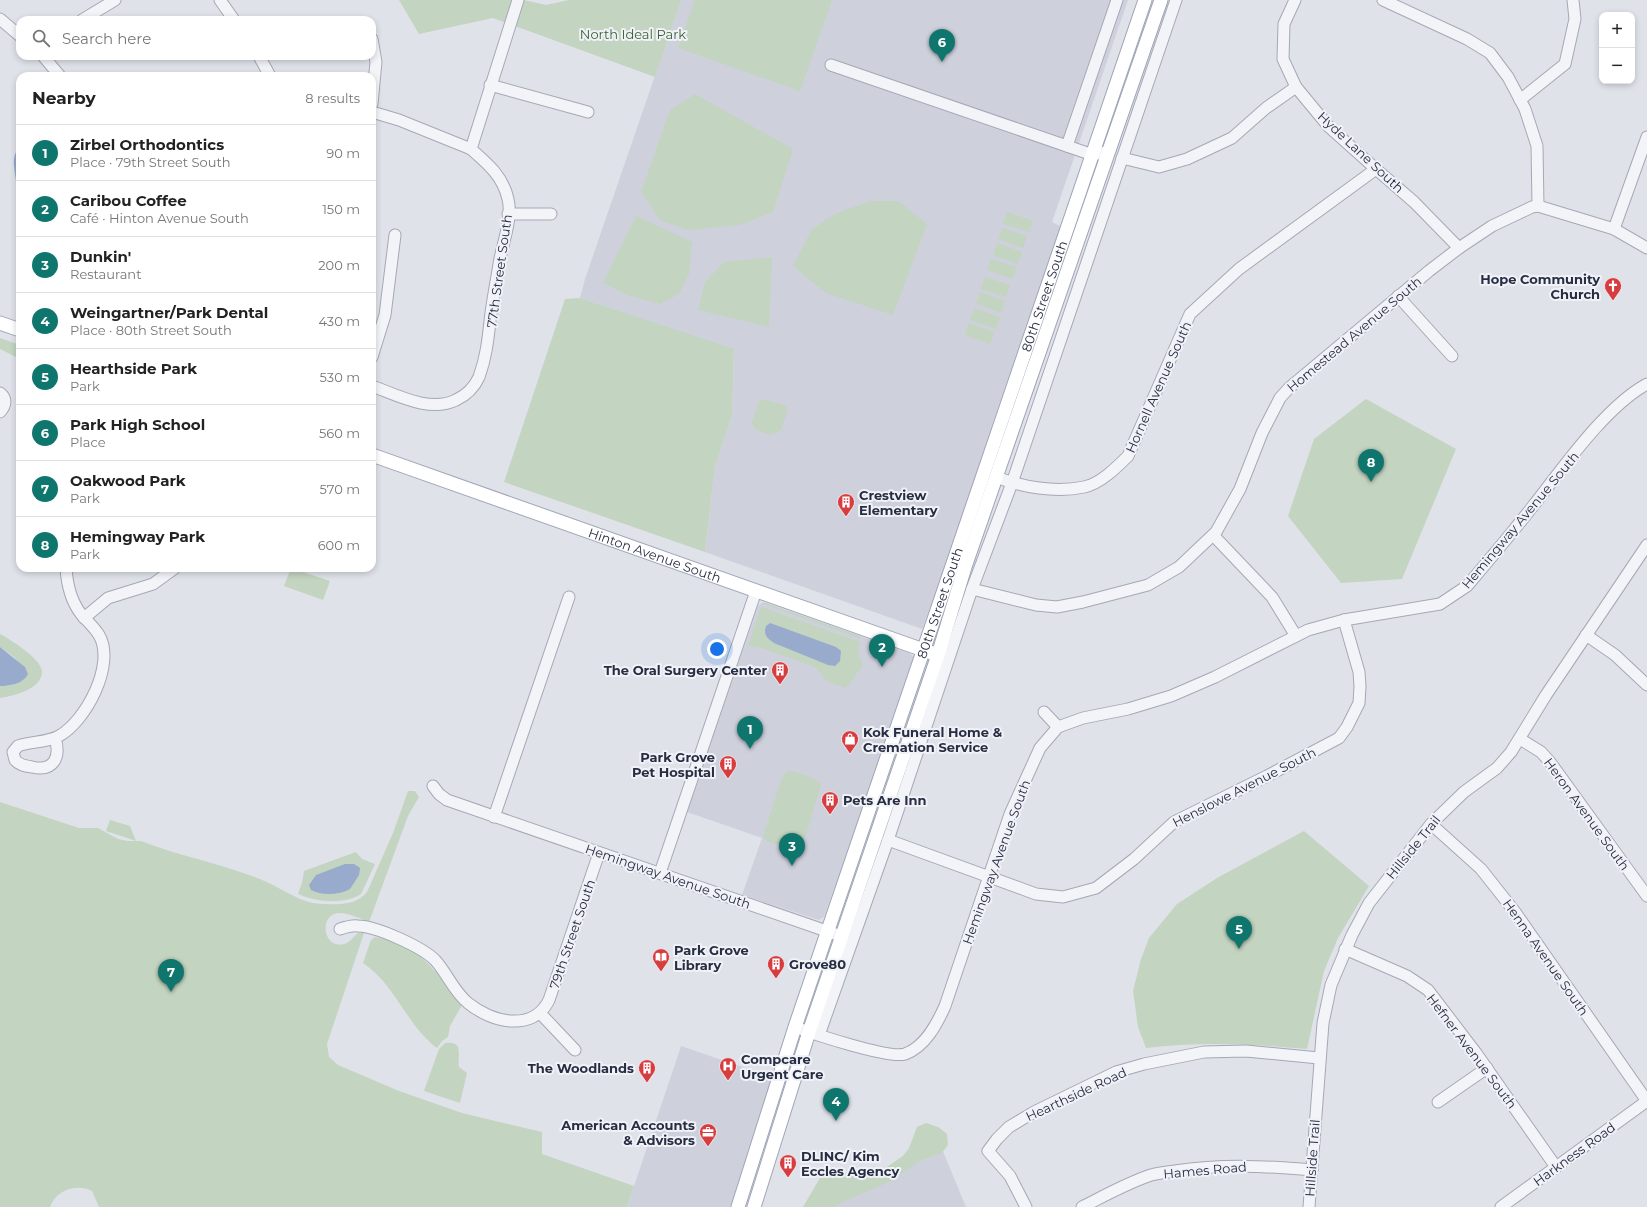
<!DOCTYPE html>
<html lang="en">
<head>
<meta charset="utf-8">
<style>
	body { margin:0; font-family:Montserrat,sans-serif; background:#f2f2f2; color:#222 }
	.controls { position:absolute; right:12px; top:12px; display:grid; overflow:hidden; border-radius:8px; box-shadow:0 2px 6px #0003 }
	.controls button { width:36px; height:36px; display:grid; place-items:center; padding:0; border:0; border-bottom:1px solid #e0e0e0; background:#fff; color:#222; font:20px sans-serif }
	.you { position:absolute; left:717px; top:649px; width:14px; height:14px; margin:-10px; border:3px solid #fff; border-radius:50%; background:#1a73e8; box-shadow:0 0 0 6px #1a73e833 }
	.badge { display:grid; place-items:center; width:26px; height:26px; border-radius:50%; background:#0f766e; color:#fff; font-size:13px; font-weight:700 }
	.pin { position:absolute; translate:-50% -33px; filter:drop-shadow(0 1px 2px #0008) }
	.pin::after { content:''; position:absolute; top:21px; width:14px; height:12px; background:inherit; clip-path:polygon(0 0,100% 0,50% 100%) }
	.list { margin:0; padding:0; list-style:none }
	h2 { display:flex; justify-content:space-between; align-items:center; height:52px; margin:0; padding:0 16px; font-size:17px }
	h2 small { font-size:13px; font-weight:400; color:#767676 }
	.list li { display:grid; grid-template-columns:26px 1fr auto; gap:12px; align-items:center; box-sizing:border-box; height:56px; padding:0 16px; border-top:1px solid #e0e0e0 }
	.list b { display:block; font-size:15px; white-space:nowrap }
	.list p { margin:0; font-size:13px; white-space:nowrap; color:#767676 }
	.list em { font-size:13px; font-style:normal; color:#767676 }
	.icon { flex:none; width:22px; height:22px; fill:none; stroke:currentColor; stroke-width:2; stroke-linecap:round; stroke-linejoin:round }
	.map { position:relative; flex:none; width:1647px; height:1207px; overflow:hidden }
	.search { position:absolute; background:#fff; box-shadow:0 2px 6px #0003; left:16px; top:16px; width:360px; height:44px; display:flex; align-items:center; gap:10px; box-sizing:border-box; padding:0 14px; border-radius:12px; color:#767676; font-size:15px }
	.panel { position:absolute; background:#fff; box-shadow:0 2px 6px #0003; left:16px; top:72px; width:360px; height:500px; border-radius:12px }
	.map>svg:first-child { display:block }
	.built { fill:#ced1dc }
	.green { fill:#c3d4c0 }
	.water { fill:#98abcc }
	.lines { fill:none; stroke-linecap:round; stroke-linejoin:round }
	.minor-casing { stroke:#a5a8b5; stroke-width:13 }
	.major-casing { stroke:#9ea5b6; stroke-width:15 }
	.minor { stroke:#f3f4f8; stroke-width:11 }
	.major { stroke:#fff; stroke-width:13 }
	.labels { text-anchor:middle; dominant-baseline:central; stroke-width:4; stroke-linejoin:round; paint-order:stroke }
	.park-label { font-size:13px; fill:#365f34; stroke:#f0f2f7 }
	.street-label { font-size:13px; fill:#272e43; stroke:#f0f2f7 }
	.poi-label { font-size:13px; font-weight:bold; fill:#272e43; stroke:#f0f2f7; text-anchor:start }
</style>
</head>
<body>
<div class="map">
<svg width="1647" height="1207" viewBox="0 0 1647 1207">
	<rect width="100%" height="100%" fill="#e0e2ea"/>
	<g class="built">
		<path d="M681 0H1128L1052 222 1062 227 992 426 949 558 922 629 705 552 715 466 732 416 734 350 580 298 585 279Z"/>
		<path d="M763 602 909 653 914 657 845 869 834 889 824 917 819 920 742 895 762 838 687 812 758 606Z"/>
		<path d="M681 1046 774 1078 734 1207H627Z"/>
		<path d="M942 1149 966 1207H809Z"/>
	</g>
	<g class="green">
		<path d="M399 0H524L546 5 569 0H681L655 77 493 18 419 34Z"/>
		<path d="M695 0H832L800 91 678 48Z"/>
		<path d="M695 94 793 149 773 212 740 225 688 230 660 220 641 192 670 110Z"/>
		<path d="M871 201H898L927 224 893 315 826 293 793 266 812 229 837 213Z"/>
		<path d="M1007 212 1033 221 1029 232 1003 224Z"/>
		<path d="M636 216 692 242 689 274 679 294 660 304 628 295 603 283Z"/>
		<path d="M1002 228 1027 236 1023 248 998 239Z"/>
		<path d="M997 243 1022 252 1018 264 993 255Z"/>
		<path d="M772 257 769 327 698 310 705 282 724 262Z"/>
		<path d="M991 259 1017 267 1012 279 987 270Z"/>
		<path d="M985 277 1010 285 1006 297 981 289Z"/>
		<path d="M980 292 1005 301 1001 313 976 304Z"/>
		<path d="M580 298 734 349 732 416 715 466 705 552 504 482 565 299Z"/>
		<path d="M974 308 1000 317 996 329 970 320Z"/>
		<path d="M969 323 994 332 990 344 965 335Z"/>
		<path d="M0 338 20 345V359L0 349Z"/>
		<path d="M764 399 786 406 788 410 781 430 771 435 756 430 752 423 759 401Z"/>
		<path d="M1366 399 1456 449 1402 579 1341 583 1288 516 1314 439Z"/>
		<path d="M291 568 330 581 323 600 284 586Z"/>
		<path d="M761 603H766L860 636 861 639Z"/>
		<path d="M761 607 860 642 858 651 863 667C855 672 853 684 844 688L827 681 817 669 812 666 762 648 748 646Z"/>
		<path d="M0 634C10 639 41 659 42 671 43 689 13 696 0 698V686C16 686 20 683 27 671L14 657 0 647Z"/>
		<path d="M788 771C798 772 816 777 821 785L804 841 797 850 768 842 763 836 781 781 785 773Z"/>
		<path d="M408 791H415L419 797 408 816 369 922C361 919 349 913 340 913 317 913 323 953 347 943 351 941 354 936 358 933H364L327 1044 329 1057 338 1065 399 1091 462 1113 542 1132V1154L634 1186 627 1207H99L92 1191C76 1183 56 1190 50 1207H0V802L79 828H98L118 839 128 841H141C179 856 219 863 257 878 275 884 296 900 313 903 330 905 356 907 367 892L393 833Z"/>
		<path d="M110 820 130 826 136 841 106 831Z"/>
		<path d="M1304 831 1369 886 1338 938 1324 971 1307 1049C1254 1044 1199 1041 1146 1048L1138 1027 1133 991 1141 959 1149 938 1177 904 1217 878Z"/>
		<path d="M356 852 362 859 375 864 361 894C344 905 316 902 298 894L302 883 304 871Z"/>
		<path d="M375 937C423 945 434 972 462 1005L450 1026 448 1037 442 1041 437 1048C407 1026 395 984 363 963L371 940Z"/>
		<path d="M445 1043C465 1040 457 1057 459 1067L467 1073 460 1103 424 1091 439 1049Z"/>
		<path d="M926 1123 938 1127 947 1134 948 1145 942 1153 919 1161 893 1180 832 1207H803L824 1171 833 1169 860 1177H872L903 1156 909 1148 917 1127Z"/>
	</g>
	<g class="water">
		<path d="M20 147V184L16 181C15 169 10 156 20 147Z"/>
		<path d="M770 623 836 647 841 651 840 661 835 666 828 665 774 643C767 638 763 635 766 626Z"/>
		<path d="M0 647 25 667 28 674C23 684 10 686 0 686Z"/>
		<path d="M345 864H354L360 868 359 875 350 889C339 895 322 896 311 890L309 885 316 875Z"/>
	</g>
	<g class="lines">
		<g class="minor-casing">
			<g id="minor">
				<path d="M220 0 234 20"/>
				<path d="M1295 0 1284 24 1283 59 1296 87 1329 127 1376 169 1414 202 1459 248"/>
				<path d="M1383 0 1467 39 1490 53 1508 77 1525 109 1537 146 1538 206"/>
				<path d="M0 19 20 36"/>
				<path d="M82 20 115 0"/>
				<path d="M372 39 376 62 372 104"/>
				<path d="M43 56 60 76"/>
				<path d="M259 56 270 76"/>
				<path d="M831 65 1093 155 1109 151"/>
				<path d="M490 85 588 112"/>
				<path d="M1520 100 1565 64 1575 19 1573 0"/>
				<path d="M372 112 399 120 471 149"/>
				<path d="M1067 146 1117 0"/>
				<path d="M1122 158 1159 167 1187 159 1232 138 1266 108 1296 87"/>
				<path d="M508 214H551"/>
				<path d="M1614 229 1647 137"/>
				<path d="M1398 296 1452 356"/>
				<path d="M372 357 385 315 395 235"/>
				<path d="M372 386C397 395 430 413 456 400 467 395 474 388 479 377 486 358 488 340 490 321 492 302 496 283 499 264 502 244 513 219 508 199 503 176 487 163 471 149L518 0"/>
				<path d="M0 393C7 398 6 406 0 412"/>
				<path d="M996 477C1022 487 1055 493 1084 487 1100 484 1117 467 1128 456L1190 314 1239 269 1376 169"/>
				<path d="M1213 535 1272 597 1296 636"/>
				<path d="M972 589 1036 605 1057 607 1083 602 1148 585 1179 567 1216 532 1240 489 1262 433 1280 398 1289 388 1429 271 1459 248 1492 226 1532 207 1538 206 1614 229 1647 248"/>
				<path d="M84 618 108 598 153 584 175 568"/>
				<path d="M1586 635 1615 655 1647 685"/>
				<path d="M1044 712 1058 727"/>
				<path d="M55 738C61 757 54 772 32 767 25 766 19 765 15 760L13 752 18 746C31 741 46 743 59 736 86 721 116 664 99 635 94 627 87 621 81 614 71 601 67 584 66 568"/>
				<path d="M1520 739 1541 752 1550 762 1647 896"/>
				<path d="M433 786 439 794 447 800 841 936"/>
				<path d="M494 817 569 597"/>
				<path d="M1431 824 1481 869 1515 912 1647 1101"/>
				<path d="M888 840 1036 894 1063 897 1096 888 1134 859 1174 822 1267 776 1339 738 1347 727 1359 703 1360 686 1359 672 1344 620"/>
				<path d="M660 873 756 591"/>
				<path d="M340 929C346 927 352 925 358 926 376 926 422 947 435 960 447 973 454 992 468 1003 491 1022 533 1033 549 1000L599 853"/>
				<path d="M1345 949 1407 976 1428 990 1476 1053 1556 1167"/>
				<path d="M540 1013 575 1050"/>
				<path d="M795 1027C814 1034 889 1059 905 1054 925 1047 937 1024 945 1006L1010 814 1040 748 1058 727 1083 718 1128 709 1171 696 1215 677 1308 630 1344 620 1440 604 1467 586C1489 560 1512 533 1533 506 1563 468 1605 407 1647 384"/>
				<path d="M819 1035 888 840 972 589 1012 483 1176 0"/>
				<path d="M1438 1102 1487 1068"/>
				<path d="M1026 1207 1010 1176 988 1151 997 1139 1009 1127 1034 1112 1116 1072 1144 1064 1204 1052 1246 1051 1319 1058"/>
				<path d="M1082 1207C1104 1196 1127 1183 1151 1175 1159 1173 1167 1172 1175 1171 1221 1164 1266 1166 1312 1170"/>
				<path d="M1309 1207 1323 1023 1331 985 1352 935 1369 903 1431 824 1464 792 1497 768 1511 752 1546 695 1647 545"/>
				<path d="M1501 1207 1647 1101"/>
			</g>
		</g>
		<g class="major-casing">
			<g id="major">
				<path d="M0 323 20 330"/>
				<path id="s1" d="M372 455 932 653"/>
				<path id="s2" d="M738 1207 795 1027 1145 0"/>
				<path d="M754 1207 809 1032 938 655 965 567 1161 0"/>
			</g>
		</g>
		<use href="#minor" class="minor"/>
		<use href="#major" class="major"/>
	</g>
	<defs>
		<g id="church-pin" transform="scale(0.9)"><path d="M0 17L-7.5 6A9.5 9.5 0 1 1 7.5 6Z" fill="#d73d3f" stroke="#f0f2f7"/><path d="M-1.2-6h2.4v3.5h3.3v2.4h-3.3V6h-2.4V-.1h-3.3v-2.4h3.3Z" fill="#fff"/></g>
		<g id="building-pin" transform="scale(0.9)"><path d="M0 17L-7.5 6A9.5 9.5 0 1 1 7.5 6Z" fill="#d73d3f" stroke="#f0f2f7"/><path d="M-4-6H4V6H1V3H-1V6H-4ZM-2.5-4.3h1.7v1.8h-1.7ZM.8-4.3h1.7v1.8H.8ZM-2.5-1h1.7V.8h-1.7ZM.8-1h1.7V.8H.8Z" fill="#fff"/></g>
		<g id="shop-pin" transform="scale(0.9)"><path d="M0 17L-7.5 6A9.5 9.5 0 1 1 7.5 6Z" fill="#d73d3f" stroke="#f0f2f7"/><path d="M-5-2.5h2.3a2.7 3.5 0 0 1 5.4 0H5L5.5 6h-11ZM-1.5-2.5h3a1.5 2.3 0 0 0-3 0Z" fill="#fff"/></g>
		<g id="library-pin" transform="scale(0.9)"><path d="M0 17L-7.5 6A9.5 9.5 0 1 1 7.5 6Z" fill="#d73d3f" stroke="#f0f2f7"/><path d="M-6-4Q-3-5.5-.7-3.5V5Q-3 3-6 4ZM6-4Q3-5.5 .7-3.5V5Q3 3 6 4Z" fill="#fff"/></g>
		<g id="hospital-pin" transform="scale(0.9)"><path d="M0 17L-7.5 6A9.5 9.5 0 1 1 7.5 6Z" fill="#d73d3f" stroke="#f0f2f7"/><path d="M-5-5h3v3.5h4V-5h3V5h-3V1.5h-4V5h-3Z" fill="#fff"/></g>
		<g id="office-pin" transform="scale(0.9)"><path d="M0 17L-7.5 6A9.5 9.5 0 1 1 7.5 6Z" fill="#d73d3f" stroke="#f0f2f7"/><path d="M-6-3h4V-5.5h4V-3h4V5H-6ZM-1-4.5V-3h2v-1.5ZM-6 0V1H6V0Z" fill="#fff"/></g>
	</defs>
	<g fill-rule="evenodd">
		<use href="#church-pin" x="1613" y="286"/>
		<use href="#building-pin" x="846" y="502"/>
		<use href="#building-pin" x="780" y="670"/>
		<use href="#shop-pin" x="850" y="739"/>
		<use href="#building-pin" x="728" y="764"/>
		<use href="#building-pin" x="830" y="800"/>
		<use href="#library-pin" x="661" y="957"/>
		<use href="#building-pin" x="776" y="964"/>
		<use href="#hospital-pin" x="728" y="1066"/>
		<use href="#building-pin" x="647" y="1068"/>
		<use href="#office-pin" x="708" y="1132"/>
		<use href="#building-pin" x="788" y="1163"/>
	</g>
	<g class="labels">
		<g class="park-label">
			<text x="633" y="34">North Ideal Park</text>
		</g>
		<g class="street-label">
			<text transform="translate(1361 152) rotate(43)">Hyde Lane South</text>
			<text transform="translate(499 271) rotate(-82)">77th Street South</text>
			<text stroke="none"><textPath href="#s2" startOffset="961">80th Street South</textPath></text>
			<text transform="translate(1354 334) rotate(-40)">Homestead Avenue South</text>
			<text transform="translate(1158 387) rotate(-66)">Hornell Avenue South</text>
			<text transform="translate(1520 520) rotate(-50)">Hemingway Avenue South</text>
			<text stroke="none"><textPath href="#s1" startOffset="300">Hinton Avenue South</textPath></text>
			<text stroke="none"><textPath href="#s2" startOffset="637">80th Street South</textPath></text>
			<text transform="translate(1244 787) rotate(-27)">Henslowe Avenue South</text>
			<text transform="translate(1587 814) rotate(54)">Heron Avenue South</text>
			<text transform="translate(1413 847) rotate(-51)">Hillside Trail</text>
			<text transform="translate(996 862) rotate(-70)">Hemingway Avenue South</text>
			<text transform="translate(668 876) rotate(19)">Hemingway Avenue South</text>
			<text transform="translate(572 934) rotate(-71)">79th Street South</text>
			<text transform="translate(1546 957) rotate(55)">Henna Avenue South</text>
			<text transform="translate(1472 1051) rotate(53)">Hefner Avenue South</text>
			<text transform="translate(1076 1094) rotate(-25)">Hearthside Road</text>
			<text transform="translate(1574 1154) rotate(-36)">Harkness Road</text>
			<text transform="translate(1312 1158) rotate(-86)">Hillside Trail</text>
			<text transform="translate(1205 1170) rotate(-5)">Hames Road</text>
		</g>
		<g class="poi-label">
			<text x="1600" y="279" text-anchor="end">Hope Community<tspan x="1600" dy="15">Church</tspan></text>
			<text x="859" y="495">Crestview<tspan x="859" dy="15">Elementary</tspan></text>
			<text x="767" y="670" text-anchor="end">The Oral Surgery Center</text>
			<text x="863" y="732">Kok Funeral Home &amp;<tspan x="863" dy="15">Cremation Service</tspan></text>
			<text x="715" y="757" text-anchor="end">Park Grove<tspan x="715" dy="15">Pet Hospital</tspan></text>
			<text x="843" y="800">Pets Are Inn</text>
			<text x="674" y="950">Park Grove<tspan x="674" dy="15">Library</tspan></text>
			<text x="789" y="964">Grove80</text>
			<text x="741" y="1059">Compcare<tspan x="741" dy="15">Urgent Care</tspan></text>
			<text x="634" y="1068" text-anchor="end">The Woodlands</text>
			<text x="695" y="1125" text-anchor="end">American Accounts<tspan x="695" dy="15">&amp; Advisors</tspan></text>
			<text x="801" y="1156">DLINC/ Kim<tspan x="801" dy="15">Eccles Agency</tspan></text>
		</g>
	</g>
</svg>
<div class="controls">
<button>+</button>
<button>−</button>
</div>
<div class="you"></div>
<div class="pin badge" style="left:750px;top:749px">1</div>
<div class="pin badge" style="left:882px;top:667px">2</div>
<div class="pin badge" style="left:792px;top:866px">3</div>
<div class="pin badge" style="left:836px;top:1121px">4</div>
<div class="pin badge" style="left:1239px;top:949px">5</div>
<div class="pin badge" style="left:942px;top:62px">6</div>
<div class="pin badge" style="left:171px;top:992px">7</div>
<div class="pin badge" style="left:1371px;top:482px">8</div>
<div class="search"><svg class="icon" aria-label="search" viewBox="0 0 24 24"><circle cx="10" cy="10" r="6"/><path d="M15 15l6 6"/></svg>Search here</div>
<section class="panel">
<h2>Nearby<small>8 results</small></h2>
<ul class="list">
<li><span class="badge">1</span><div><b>Zirbel Orthodontics</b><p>Place · 79th Street South</p></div><em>90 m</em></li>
<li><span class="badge">2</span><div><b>Caribou Coffee</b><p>Café · Hinton Avenue South</p></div><em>150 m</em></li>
<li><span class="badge">3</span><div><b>Dunkin'</b><p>Restaurant</p></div><em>200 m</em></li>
<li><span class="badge">4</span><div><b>Weingartner/Park Dental</b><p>Place · 80th Street South</p></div><em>430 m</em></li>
<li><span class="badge">5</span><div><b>Hearthside Park</b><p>Park</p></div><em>530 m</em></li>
<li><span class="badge">6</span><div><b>Park High School</b><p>Place</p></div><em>560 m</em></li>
<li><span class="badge">7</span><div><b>Oakwood Park</b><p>Park</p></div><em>570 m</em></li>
<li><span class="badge">8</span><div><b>Hemingway Park</b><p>Park</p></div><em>600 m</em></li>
</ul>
</section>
</div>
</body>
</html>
